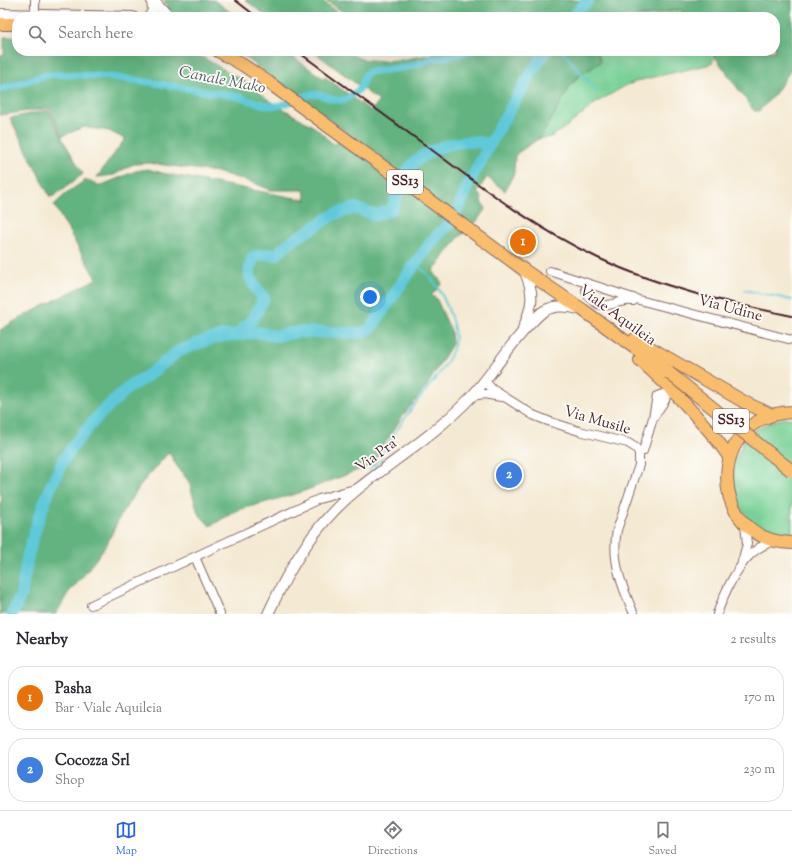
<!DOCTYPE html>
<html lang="en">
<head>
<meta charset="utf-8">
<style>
	body { margin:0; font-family:"Sorts Mill Goudy",serif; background:#f7f7f7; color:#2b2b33 }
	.you { position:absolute; left:370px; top:297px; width:14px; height:14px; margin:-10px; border:3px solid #fff; border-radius:50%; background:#1a73e8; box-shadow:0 0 0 6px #1a73e833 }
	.badge { display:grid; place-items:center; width:26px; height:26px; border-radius:50%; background:#2563eb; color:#fff; font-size:13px; font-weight:700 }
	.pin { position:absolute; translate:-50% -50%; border:2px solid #fff; box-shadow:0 1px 4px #0006 }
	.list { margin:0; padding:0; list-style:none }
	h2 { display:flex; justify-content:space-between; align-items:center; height:52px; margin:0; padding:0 16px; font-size:17px }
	h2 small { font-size:13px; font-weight:400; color:#7c7c81 }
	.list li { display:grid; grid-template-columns:26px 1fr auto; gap:12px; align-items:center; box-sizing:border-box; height:64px; margin:0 8px 8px; padding:0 8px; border:1px solid #e1e1e2; border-radius:16px }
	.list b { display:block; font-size:15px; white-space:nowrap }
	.list p { margin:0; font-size:13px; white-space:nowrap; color:#7c7c81 }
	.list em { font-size:13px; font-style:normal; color:#7c7c81 }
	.icon { flex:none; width:22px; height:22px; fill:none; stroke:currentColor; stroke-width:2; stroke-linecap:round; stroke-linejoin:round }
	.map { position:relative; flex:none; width:792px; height:614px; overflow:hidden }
	.search { position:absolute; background:#fff; box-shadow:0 4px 16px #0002; left:12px; right:12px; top:12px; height:44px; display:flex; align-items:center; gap:10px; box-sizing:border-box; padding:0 14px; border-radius:16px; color:#7c7c81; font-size:15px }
	.sheet { height:196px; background:#fff }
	nav { display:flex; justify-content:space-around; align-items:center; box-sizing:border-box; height:56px; border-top:1px solid #e1e1e2; background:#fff; font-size:11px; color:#7c7c81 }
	nav a { display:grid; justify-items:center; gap:2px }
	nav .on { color:#2563eb }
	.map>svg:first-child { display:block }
	.green { fill:#78d196; stroke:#617860 }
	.forest { fill:#62b37f; stroke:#566955 }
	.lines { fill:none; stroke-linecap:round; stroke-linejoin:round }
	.stream { stroke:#5fc9da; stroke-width:2 }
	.canal { stroke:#5fc9da; stroke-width:7 }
	.river { stroke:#5fc9da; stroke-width:12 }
	.minor-casing { stroke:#866665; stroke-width:10 }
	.tertiary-casing { stroke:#866665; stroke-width:12 }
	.primary-casing { stroke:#866665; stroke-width:14 }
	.minor { stroke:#fff; stroke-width:8 }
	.tertiary { stroke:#fff; stroke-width:10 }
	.primary { stroke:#f9be6d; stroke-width:12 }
	.rail { stroke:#4a1f2b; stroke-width:2 }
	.primary-bridge-casing { stroke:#866665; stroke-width:14; stroke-linecap:butt }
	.primary-bridge { stroke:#f9be6d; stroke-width:12 }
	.labels { text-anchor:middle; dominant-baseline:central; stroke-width:3.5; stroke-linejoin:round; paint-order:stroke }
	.shield { fill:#fdfcf7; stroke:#806168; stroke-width:1 }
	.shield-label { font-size:14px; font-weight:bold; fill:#4a1f2b }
	.street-label { font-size:15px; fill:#4a1f2b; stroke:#fdfcf7 }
	.water-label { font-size:16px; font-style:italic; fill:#515a68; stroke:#fdfcf7 }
</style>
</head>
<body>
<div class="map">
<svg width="792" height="614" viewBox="0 0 792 614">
	<rect width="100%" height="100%" fill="#fdfcf7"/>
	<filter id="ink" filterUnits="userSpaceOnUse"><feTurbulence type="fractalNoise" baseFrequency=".025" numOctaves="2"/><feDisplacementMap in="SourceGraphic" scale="8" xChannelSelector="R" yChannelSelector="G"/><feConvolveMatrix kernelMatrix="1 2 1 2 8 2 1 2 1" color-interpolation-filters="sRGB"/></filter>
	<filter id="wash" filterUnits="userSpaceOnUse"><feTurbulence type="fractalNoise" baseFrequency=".012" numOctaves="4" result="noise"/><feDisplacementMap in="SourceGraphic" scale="16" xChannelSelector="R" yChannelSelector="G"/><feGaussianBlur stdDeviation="0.9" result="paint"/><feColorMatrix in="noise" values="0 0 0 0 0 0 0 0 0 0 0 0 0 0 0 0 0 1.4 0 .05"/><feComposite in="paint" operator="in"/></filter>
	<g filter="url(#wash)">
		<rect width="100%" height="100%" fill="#f4e9d2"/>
		<g class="green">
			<path d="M681 9 687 17H640L641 16Z"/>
			<path d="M597 51H711L715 57 711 64 641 80 627 85 597 102 570 124 551 137 538 139C551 121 561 93 576 79 582 72 593 67 601 62Z"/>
			<path d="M784 418H792V538L761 530 749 521 733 496 732 466 745 439 756 429 770 422Z"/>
		</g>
		<g class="forest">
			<path d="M164 0H214L237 17H176L167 7Z"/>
			<path d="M245 0H321L344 17H268Z"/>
			<path d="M326 0H792V68L775 94 759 111H754L711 51H775V17H687L681 9 641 16 640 17H350Z"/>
			<path d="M4 37H17V51H184L204 58 247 83 270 101 316 128 334 145 347 133 237 51H284L323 78 325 77 371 111 379 101 313 51H353L352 55 361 59 385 61 406 59 451 51H597L601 62 576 78 570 86 548 126 538 139 519 152 515 156 514 173 505 191 487 177 477 192 482 197 481 202 486 208 474 225 459 237 433 271 442 283 431 296 436 298 451 331 452 344 426 387 402 417 380 451 374 464 299 493 238 510 210 526 198 513 189 482 176 465 169 452 142 483 121 515 107 544 81 579 68 593 56 614H0V505L2 498 0 492V330L20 318 96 279 54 205 68 192 86 180 97 184V187L136 171 148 169 162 173 306 200 304 190H271L254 183 217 172 149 163 133 164 114 175 97 177 125 139 109 131 84 127 62 136 50 108 0 115V55H4Z"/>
			<path d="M49 110 62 138 83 174 54 196 50 197 10 118Z"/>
		</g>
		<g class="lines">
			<g class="stream">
				<path d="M562 51 597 92"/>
				<path d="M745 290 792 300"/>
				<path d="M369 470 382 459V453C394 435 405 417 418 400 430 385 447 367 453 349 460 329 442 288 427 274 423 270 419 267 415 264"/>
			</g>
			<path class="canal" d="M0 89C17 86 33 77 49 75 59 74 70 75 80 75 130 76 179 89 230 95 244 97 261 106 274 106 287 106 299 95 314 94 325 94 335 104 346 99 351 96 359 91 362 85 364 80 363 76 368 72L402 68 412 66 431 59 441 58 471 51"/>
			<g class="river">
				<path d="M573 17 588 0"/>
				<path d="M237 335 259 332 274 336 298 332 362 333 371 328 415 264 433 240 448 225 459 207 469 183 490 144 524 85 546 51"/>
				<path d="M12 614 21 595 28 555 39 517 51 486 64 459 76 442 99 415 129 387 149 375 177 352 199 343 222 336 237 335 253 319 264 298C250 281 246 278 253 257L266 254 276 255 289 243 335 214 355 208 375 215 391 210C398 197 401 182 408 170 418 154 446 143 465 142 473 141 482 143 490 144"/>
			</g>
		</g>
	</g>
	<g filter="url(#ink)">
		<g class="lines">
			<g class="minor-casing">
				<g id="minor">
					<path d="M35 15V0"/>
					<path d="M550 271 639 300 792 340"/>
					<path d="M592 286 586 289C586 298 599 307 607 305 617 304 623 299 633 301"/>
					<path d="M485 381 492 389 533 415 548 421 579 431 628 443 636 448 639 453V465L617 530C611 560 622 587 634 614"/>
					<path d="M472 396 484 394 501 397"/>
					<path d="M639 453 643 451 653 418 657 396 663 394 666 396 665 400 653 418"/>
					<path d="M195 557 220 614"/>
					<path d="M742 562 747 544 745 524"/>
					<path d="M91 605 319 499 358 488"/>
					<path d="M717 614C724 594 735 570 750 555 757 548 765 544 774 541"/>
				</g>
			</g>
			<g class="tertiary-casing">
				<g id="tertiary">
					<path d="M154 0 169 17"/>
					<path d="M0 14 133 17"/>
					<path d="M149 17 153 11 152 0"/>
					<path d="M523 329C533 305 535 293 524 270"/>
					<path d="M268 614C290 566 317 521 359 488 398 457 438 432 472 396 493 373 509 345 531 323 535 319 539 314 544 311 555 304 568 306 579 309"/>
				</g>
			</g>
			<g class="primary-casing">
				<g id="primary">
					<path d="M0 24H17"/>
					<path d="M218 51 243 65 268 82 524 270 583 310 669 373"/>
					<path d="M635 339 746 403 772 415"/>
					<path d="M640 360C656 374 671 389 686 405 701 421 717 438 729 457"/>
					<path d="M792 412C705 415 706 541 792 543"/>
				</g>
			</g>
			<use href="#minor" class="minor"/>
			<use href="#tertiary" class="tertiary"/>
			<use href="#primary" class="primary"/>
			<g class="rail">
				<path d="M235 0 257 17"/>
				<path d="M297 51C343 85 389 119 436 153 488 192 539 230 598 258 662 288 724 302 792 316"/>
			</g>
			<g class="primary-bridge-casing">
				<path id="primary-bridge" d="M669 373 792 471"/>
			</g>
			<use href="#primary-bridge" class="primary-bridge"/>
		</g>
	</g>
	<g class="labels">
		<g class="shield">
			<rect x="387" y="170" width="36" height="24" rx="3"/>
			<rect x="713" y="409" width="36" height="24" rx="3"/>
		</g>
		<g class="shield-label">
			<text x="405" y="182">SS13</text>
			<text x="731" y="421">SS13</text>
		</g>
		<g class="street-label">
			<text transform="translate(730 309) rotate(15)">Via Udine</text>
			<text transform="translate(617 316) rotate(36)">Viale Aquileia</text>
			<text transform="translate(597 421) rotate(16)">Via Musile</text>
			<text transform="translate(378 455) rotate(-36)">Via Pra'</text>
		</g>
		<g class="water-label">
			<text transform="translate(222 81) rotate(11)">Canale Mako</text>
		</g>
	</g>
</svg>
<div class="you"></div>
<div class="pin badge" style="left:523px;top:242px;background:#e8710a">1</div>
<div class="pin badge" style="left:509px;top:475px;background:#3f7fe0">2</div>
<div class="search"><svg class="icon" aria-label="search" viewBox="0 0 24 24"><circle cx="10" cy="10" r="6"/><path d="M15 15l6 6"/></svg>Search here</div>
</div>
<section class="sheet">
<h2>Nearby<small>2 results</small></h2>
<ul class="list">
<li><span class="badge" style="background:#e8710a">1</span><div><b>Pasha</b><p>Bar · Viale Aquileia</p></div><em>170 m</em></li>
<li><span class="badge" style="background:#3f7fe0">2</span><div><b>Cocozza Srl</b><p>Shop</p></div><em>230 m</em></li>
</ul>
</section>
<nav>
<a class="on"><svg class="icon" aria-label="map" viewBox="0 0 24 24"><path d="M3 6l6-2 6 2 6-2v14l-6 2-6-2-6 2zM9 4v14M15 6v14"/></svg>Map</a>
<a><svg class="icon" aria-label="directions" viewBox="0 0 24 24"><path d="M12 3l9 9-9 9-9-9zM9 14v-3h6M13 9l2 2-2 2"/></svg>Directions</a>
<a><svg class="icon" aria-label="saved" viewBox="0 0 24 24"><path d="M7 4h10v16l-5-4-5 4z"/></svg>Saved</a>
</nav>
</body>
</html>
